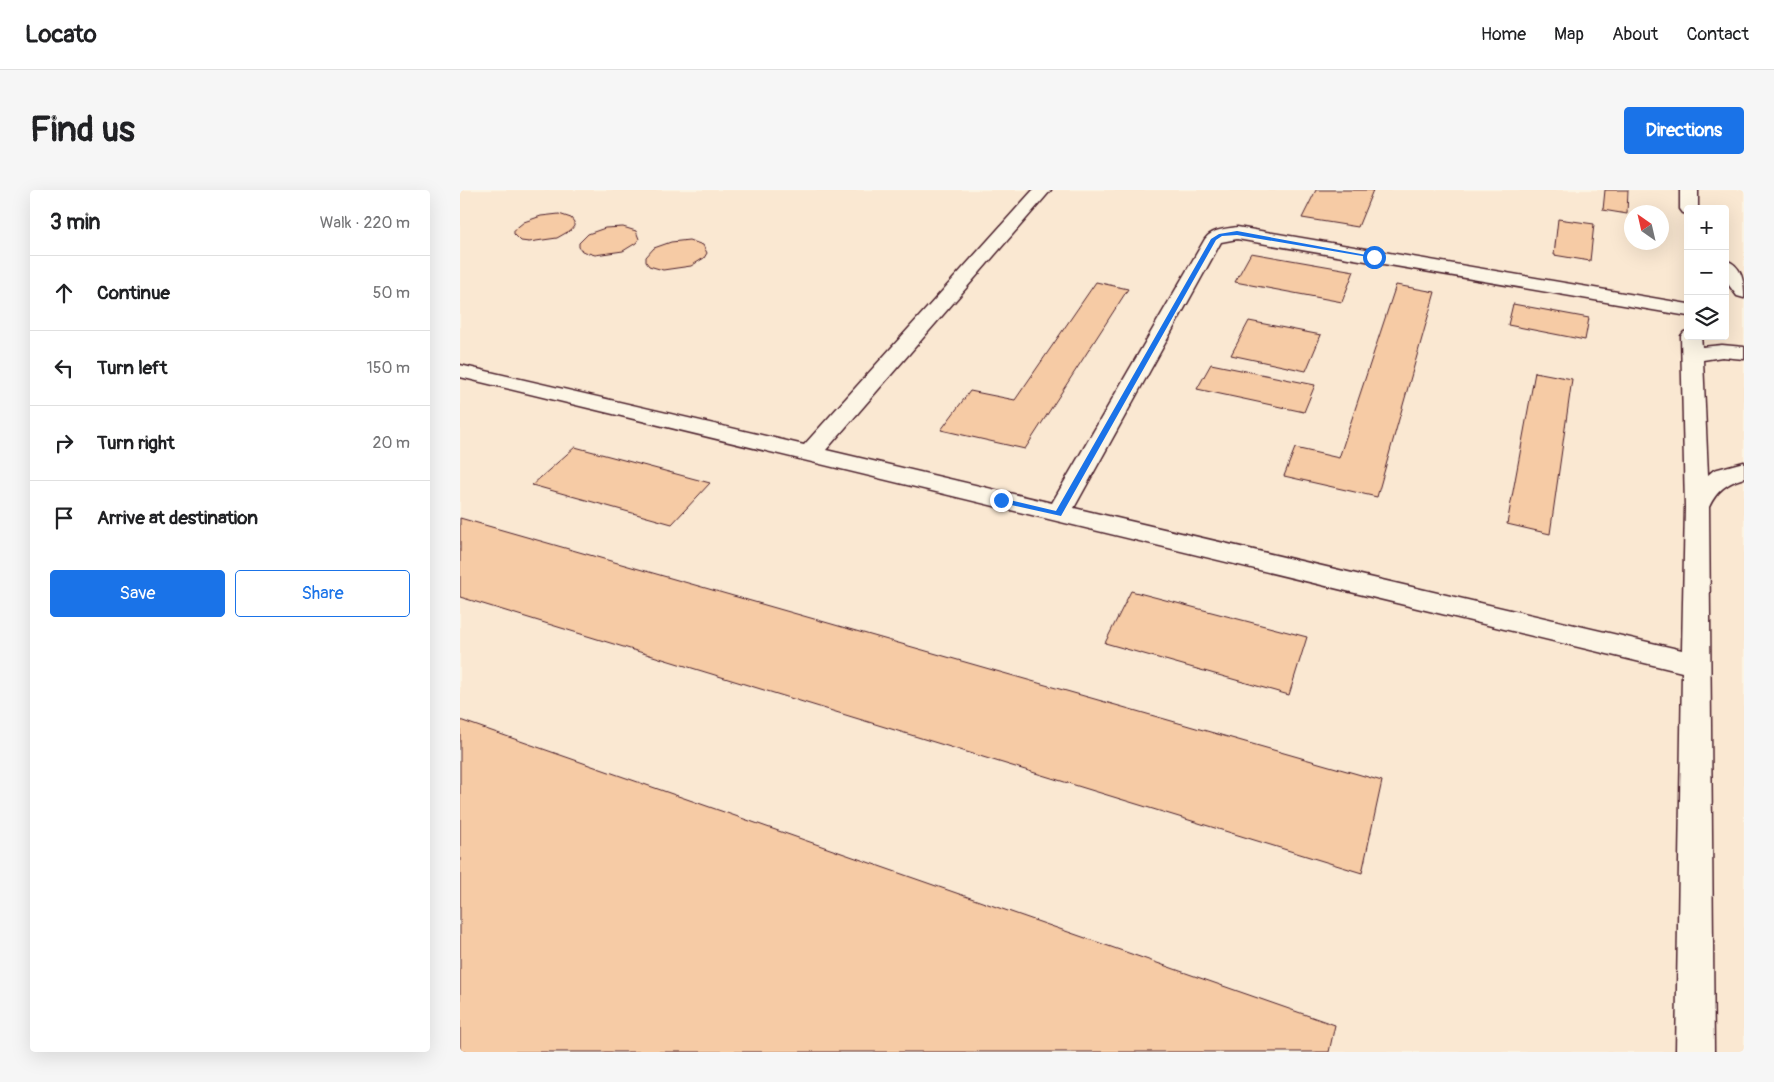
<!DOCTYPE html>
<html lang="en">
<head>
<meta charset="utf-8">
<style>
	body { margin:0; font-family:Pangolin,sans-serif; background:#f6f6f6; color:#202124 }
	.controls { position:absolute; right:15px; top:15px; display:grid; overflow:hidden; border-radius:5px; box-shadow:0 5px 20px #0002 }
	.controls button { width:45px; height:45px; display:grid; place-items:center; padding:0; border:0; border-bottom:1px solid #e0e0e0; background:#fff; color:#202124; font:25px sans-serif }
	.compass { position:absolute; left:1164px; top:15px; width:45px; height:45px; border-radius:50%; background:#fff; box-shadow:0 5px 20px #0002; rotate:326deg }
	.stop { position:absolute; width:15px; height:15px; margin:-11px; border:4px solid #1a73e8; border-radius:50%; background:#fff }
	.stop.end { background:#1a73e8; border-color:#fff; box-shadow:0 1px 5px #0008 }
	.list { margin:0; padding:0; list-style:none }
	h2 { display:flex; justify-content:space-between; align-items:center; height:65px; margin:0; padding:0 20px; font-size:21px }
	h2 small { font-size:16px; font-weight:400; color:#757577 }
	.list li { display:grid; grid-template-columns:32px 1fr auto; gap:15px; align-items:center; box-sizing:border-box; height:75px; padding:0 20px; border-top:1px solid #e0e0e0 }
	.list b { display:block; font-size:19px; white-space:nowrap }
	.list em { font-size:16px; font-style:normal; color:#757577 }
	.actions { display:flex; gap:10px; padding:15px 20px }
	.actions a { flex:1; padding:11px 0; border:1px solid #1a73e8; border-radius:5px; text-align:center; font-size:18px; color:#1a73e8 }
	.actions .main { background:#1a73e8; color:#fff }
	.icon { flex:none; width:28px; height:28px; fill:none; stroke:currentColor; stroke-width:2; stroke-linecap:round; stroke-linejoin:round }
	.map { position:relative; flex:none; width:1284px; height:862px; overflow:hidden; border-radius:5px }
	header { display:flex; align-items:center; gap:30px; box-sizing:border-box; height:70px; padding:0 25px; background:#fff; border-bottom:1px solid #e0e0e0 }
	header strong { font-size:24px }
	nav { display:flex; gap:28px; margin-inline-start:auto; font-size:18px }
	.intro { display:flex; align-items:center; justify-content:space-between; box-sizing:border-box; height:120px; padding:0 30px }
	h1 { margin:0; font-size:35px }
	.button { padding:12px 22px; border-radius:5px; background:#1a73e8; color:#fff; font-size:18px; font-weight:700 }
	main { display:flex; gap:30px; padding:0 30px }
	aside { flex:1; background:#fff; border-radius:5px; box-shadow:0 5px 20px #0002 }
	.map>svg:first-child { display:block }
	.built { fill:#fae8d2; fill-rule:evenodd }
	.building { fill:#f6cba5; stroke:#4a1f2b }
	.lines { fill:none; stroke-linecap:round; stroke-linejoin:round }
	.minor-casing { stroke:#4a1f2b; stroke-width:3 }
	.minor { fill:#fcf5e5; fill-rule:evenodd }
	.route { fill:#1a73e8 }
</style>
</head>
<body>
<header>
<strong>Locato</strong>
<nav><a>Home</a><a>Map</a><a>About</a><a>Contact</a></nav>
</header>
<div class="intro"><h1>Find us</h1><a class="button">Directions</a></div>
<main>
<aside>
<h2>3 min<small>Walk · 220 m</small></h2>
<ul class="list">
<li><svg class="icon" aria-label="ahead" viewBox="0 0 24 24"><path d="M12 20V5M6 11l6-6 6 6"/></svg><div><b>Continue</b></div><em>50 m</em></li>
<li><svg class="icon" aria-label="left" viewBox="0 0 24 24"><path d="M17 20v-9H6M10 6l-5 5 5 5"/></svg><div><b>Turn left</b></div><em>150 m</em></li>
<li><svg class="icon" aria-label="right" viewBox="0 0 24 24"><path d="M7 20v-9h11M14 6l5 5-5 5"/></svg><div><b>Turn right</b></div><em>20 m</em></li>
<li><svg class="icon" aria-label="arrive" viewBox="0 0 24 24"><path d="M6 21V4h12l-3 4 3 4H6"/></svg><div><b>Arrive at destination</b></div></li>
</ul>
<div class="actions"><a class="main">Save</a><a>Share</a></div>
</aside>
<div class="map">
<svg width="1284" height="862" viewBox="0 0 1284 862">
	<rect width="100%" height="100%" fill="#fcf5e5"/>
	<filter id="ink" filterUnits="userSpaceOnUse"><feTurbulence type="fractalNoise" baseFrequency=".02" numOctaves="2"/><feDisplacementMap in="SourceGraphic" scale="10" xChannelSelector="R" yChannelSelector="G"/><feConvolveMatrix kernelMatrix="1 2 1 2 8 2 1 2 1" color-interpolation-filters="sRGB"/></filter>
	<g filter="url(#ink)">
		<path class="built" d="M0 0H1284V862H0ZM1228 19H1265V146H1228ZM1172 22H1202V52H1172Z"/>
		<g class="building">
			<path d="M856 0H913L898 37 842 28Z"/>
			<path d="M1145 0H1168L1167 24 1143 20Z"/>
			<path d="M99 24 111 28 114 32V36L111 40 97 48 69 52 61 51 54 44V40L64 32 81 26Z"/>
			<path d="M1098 29 1134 34 1130 71 1094 65Z"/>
			<path d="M163 37 176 41 179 49 176 53 163 61 135 65 122 61 119 57V53L128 44 145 38Z"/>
			<path d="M229 50 243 55 247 63 244 68 231 76 203 80 189 76 186 72V67L194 58 211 52Z"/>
			<path d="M791 63 894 81 882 112 775 92Z"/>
			<path d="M636 92 668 99 565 259 481 240 510 201 555 210Z"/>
			<path d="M936 95 975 102 917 307 824 286 835 258 879 268Z"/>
			<path d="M1053 114 1129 128 1125 150 1048 135Z"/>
			<path d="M789 131 861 145 846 181 771 165Z"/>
			<path d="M751 174 855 195 844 222 737 199Z"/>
			<path d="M1075 182 1112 189 1090 344 1047 334Z"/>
			<path d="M115 257 250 293 212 334 72 295Z"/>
			<path d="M0 328 922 591 902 683 0 407Z"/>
			<path d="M671 401 847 447 829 505 645 453Z"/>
			<path d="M0 530 875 835 869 862H0Z"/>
		</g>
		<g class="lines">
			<g class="minor-casing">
				<g id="minor">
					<path d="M573 0H591L366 260 592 313 745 49C752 39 766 39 777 37L1228 114V126L777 49 761 52 614 318 1222 460 1225 317 1221 146 1224 142 1228 141V146H1241L1242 157 1262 155 1284 157V169L1262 167 1243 170 1248 285 1254 280 1284 272V288C1267 293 1257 300 1249 317L1254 862H1216L1222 482 0 187V175L344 255Z"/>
					<path d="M1220 0H1238V19H1228V24L1223 23 1220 19Z"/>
					<path d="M1265 70C1283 75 1284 93 1284 108L1277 106 1265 90Z"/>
				</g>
			</g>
			<use href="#minor" class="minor"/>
		</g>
	</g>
	<path class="route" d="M777 41 917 67 914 68 777 45 762 46 756 50 601 326 538 312 537 310 541 308 596 321 751 49 759 44Z"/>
</svg>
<div class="controls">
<button>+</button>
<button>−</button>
<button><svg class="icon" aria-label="layers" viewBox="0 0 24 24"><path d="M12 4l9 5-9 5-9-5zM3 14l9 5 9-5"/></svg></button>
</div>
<svg class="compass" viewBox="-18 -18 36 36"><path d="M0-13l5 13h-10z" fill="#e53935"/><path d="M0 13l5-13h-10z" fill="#757577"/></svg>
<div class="stop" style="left:914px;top:67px"></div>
<div class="stop end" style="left:541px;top:310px"></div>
</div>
</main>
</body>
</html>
